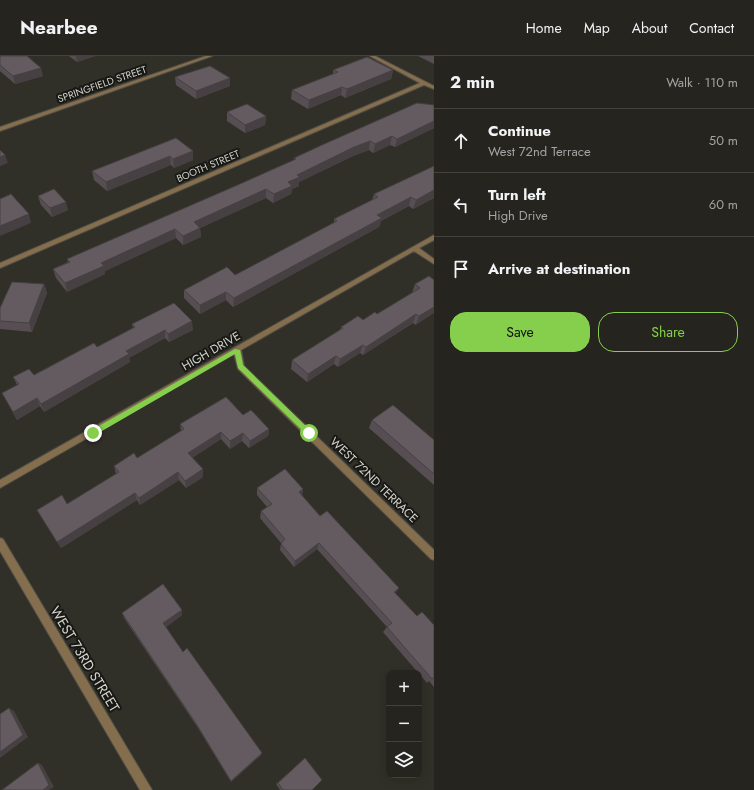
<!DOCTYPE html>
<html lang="en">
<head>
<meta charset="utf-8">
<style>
	body { margin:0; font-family:Jost,sans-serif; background:#2d2c27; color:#f1f3f6 }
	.controls { position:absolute; right:12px; bottom:12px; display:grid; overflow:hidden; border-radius:8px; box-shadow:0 2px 10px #0003 }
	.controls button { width:36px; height:36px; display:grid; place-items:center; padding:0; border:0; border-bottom:1px solid #42413c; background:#25241e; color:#f1f3f6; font:20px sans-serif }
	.stop { position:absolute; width:12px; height:12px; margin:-9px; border:3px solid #85cf4c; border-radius:50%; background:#fff }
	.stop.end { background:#85cf4c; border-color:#fff; box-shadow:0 1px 4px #0008 }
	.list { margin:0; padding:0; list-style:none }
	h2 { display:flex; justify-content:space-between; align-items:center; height:52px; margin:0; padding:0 16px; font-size:17px }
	h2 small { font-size:13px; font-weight:400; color:#a3a4a4 }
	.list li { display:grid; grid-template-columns:26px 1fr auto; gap:12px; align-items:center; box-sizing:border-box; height:64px; padding:0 16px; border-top:1px solid #42413c }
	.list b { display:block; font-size:15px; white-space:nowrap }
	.list p { margin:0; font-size:13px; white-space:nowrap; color:#a3a4a4 }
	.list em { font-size:13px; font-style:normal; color:#a3a4a4 }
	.actions { display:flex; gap:8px; padding:12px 16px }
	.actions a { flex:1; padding:9px 0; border:1px solid #85cf4c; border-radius:16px; text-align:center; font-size:14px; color:#85cf4c }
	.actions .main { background:#85cf4c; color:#111 }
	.icon { flex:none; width:22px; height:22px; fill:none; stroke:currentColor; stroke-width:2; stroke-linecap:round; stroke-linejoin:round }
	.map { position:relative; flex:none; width:434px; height:734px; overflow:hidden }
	header { display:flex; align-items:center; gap:24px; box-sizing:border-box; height:56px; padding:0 20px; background:#25241e; border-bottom:1px solid #42413c }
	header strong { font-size:19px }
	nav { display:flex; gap:22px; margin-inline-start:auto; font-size:14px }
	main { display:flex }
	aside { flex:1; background:#25241e }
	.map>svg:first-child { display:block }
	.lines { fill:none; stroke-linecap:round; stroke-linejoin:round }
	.street-casing { stroke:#4f4e46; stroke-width:2 }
	.street { fill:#856e4d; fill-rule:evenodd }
	.wall { fill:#564e53 }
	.shaded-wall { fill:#464043 }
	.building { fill:#645b60; stroke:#464043 }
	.route { fill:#85cf4c }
	.labels { text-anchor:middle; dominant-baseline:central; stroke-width:4; stroke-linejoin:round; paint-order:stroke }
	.far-street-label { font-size:10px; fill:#d5d4cf; stroke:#181814 }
	.street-label { font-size:12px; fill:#d5d4cf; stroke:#181814 }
	.near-street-label { font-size:14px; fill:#d5d4cf; stroke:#181814 }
</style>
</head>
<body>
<header>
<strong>Nearbee</strong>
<nav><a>Home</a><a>Map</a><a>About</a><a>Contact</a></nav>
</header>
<main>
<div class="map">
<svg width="434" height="734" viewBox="0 0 434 734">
	<rect width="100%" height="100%" fill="#313028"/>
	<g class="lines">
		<g class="street-casing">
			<g id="street">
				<path d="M206 0H212L0 75V71Z"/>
				<path d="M370 0H375L434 30V33L424 29 0 212V207L420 27Z"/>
				<path d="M434 179V184L419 192 434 203V208L414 195 241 294 244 310 434 494V504L431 503 238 313 234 298 0 432V424Z"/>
				<path d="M0 482 3 483 152 734H140L0 495Z"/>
			</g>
		</g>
		<use href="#street" class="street"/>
	</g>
	<g class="wall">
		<path d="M0 0 43 20 15 28 0 15Z"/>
		<path d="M69 0H95L77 6Z"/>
		<path d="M418 0H434V8Z"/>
		<path d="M333 14H393L391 23 345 42 341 39 308 53 291 43 292 34 333 18Z"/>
		<path d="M175 21 230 22V30L196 43 176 29Z"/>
		<path d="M434 49V72L395 91 390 89 373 97 369 94 353 100 299 126V130L292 133 291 138 273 147 266 142 200 172 201 181 183 189 176 182 105 215V218L67 236 56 222 53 213 68 206 67 203 240 128 294 104V102Z"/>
		<path d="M227 56 266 60 265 69 245 77 227 65Z"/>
		<path d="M193 95V104L174 112 171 109 107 135 94 124 92 115Z"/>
		<path d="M434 110V142L413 153 409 150 381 165 379 171 233 251 226 244 200 258 184 242V234L235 219 334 167V163L372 144 374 138Z"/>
		<path d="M38 140 68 154 52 161 41 149Z"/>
		<path d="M434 224 416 269 413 267 363 299 360 297 338 311 334 308 307 326 291 313 292 304 340 274 341 271 363 264 377 258 412 237 415 228Z"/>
		<path d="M44 228 47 237 32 276 0 273V252Z"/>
		<path d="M132 268 193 274 169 286 165 282 129 302 130 306 44 356 40 350 17 364 2 337 17 329 13 321 34 319 97 291 133 272Z"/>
		<path d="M243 359 269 373 268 380 249 392 242 385 230 393 221 383 192 402 203 421 186 432 179 424 140 449 137 444 61 492 37 454 67 448 116 418 114 410 137 402 181 375 180 368Z"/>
		<path d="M372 364 434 384V429L369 372Z"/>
		<path d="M257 432 303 433 302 440 320 460 399 532 395 537 417 560 434 569V631L429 625 427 627 383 576 387 571 317 493 294 511 280 494 281 487 260 462 261 455 267 451 257 439Z"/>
		<path d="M122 557 182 559 166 571 183 596 262 697 261 699 231 726 198 672 124 562Z"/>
		<path d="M305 702 312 734H280L276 728Z"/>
	</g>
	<g class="shaded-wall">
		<path d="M76 0H95L77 6Z"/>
		<path d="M41 12 43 20 15 28 13 20Z"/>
		<path d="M393 14 391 23 345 42 347 33Z"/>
		<path d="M230 22V30L196 43V35Z"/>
		<path d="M342 31 341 39 308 53 309 44Z"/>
		<path d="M266 60 265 69 245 77V69Z"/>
		<path d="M434 65V72L395 91 397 83Z"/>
		<path d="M392 80 390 89 373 97 375 88Z"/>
		<path d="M370 85 369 94 353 100 299 126V130L292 133 291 138 273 147 274 138 297 119 354 91Z"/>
		<path d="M193 95V104L174 112 173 103Z"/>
		<path d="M5 99 8 107 0 110V101Z"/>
		<path d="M170 100 171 109 107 135 106 126Z"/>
		<path d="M266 133V142L194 175V166Z"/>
		<path d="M434 134V142L413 153 416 144Z"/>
		<path d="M411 141 409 150 381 165 379 171 233 251 234 242 377 159Z"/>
		<path d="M66 146 68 154 52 161 50 152Z"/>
		<path d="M29 158 31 167 0 180V170Z"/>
		<path d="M200 172 201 181 183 189V180Z"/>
		<path d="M175 173 176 182 105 215V218L67 236 65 227 101 207Z"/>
		<path d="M44 228 47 237 32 276 29 267Z"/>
		<path d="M226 236V244L200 258V249Z"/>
		<path d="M434 246V257L416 269 419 260Z"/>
		<path d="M416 258 413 267 363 299 366 291Z"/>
		<path d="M192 265 193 274 169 286 168 278Z"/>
		<path d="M165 274V282L129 302 130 306 44 356 41 348 126 295Z"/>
		<path d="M363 289 360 297 338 311 340 303Z"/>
		<path d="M336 300 334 308 307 326 308 318Z"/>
		<path d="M37 342 40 350 17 364 13 356Z"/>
		<path d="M269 373 268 380 249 392 250 385Z"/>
		<path d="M221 376V383L189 404 188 397Z"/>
		<path d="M243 377 242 385 230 393V385Z"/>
		<path d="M203 413V421L186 432 185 425Z"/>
		<path d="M178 416 179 424 140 449 139 442Z"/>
		<path d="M303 433 302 440 299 436Z"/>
		<path d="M135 437 137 444 61 492 57 486Z"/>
		<path d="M319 487 317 493 294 511 295 505Z"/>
		<path d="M182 554V559L165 572 163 567Z"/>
		<path d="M9 652 14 655 28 681 0 702V696Z"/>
		<path d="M262 697 261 699 231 726V725Z"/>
		<path d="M38 707 42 709 54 731 49 734H43Z"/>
	</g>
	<g class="building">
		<path d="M0 0H27L41 12 13 20 0 9Z"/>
		<path d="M367 1 393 14 347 33 342 31 309 44 292 34 338 16 333 14Z"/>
		<path d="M210 10 230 22 196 35 175 21Z"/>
		<path d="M417 47 434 49V65L397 83 392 80 375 88 370 85 354 91 297 119 300 121 288 126 292 130 274 138 266 133 194 166 200 172 183 180 175 173 101 207 104 210 65 227 53 213 70 206 67 203 240 128 296 103 294 102 322 89Z"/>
		<path d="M247 48 266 60 245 69 227 56Z"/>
		<path d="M176 82 193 95 173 103 170 100 106 126 92 115Z"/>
		<path d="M0 94 5 99 0 101Z"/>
		<path d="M434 110V134L416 144 411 141 377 159 382 162 234 242 226 236 200 249 184 234 227 211 235 219 337 165 334 163 378 141 374 138Z"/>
		<path d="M54 133 66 146 50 152 38 140Z"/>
		<path d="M11 138 29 158 0 170V143Z"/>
		<path d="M429 220 434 224V251L419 260 416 258 366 291 363 289 340 303 336 300 308 318 292 304 343 272 341 271 358 260 363 264 375 256 377 258 420 232 415 228Z"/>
		<path d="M12 226 44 228 29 267 0 265V252Z"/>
		<path d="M174 247 192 265 168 278 165 274 126 295 129 298 41 348 37 342 13 356 2 337 19 328 13 321 29 313 34 319 94 287 97 291 135 271 132 268Z"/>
		<path d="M226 341 243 359 251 354 269 373 250 385 243 377 230 385 221 376 188 397 203 413 185 425 178 416 139 442 135 437 57 486 37 454 62 439 67 448 119 416 114 410 134 397 137 402 184 373 180 368Z"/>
		<path d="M393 349 434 384V418L372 364Z"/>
		<path d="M285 413 303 433 299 436 320 460 327 455 399 532 394 536 417 560 422 556 434 569V621L432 623 387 571 392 567 319 487 295 505 281 488 285 483 261 455 272 448 257 432Z"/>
		<path d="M163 528 182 554 163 567 183 596 187 592 262 697 231 725 197 669 122 557Z"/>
		<path d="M9 652 23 679 0 696V658Z"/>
		<path d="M305 702 322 724 312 734H283L278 727Z"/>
		<path d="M38 707 49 729 43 734H2Z"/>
	</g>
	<path class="route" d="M235 293 240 294 243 309 311 375V379H307L238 312 235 298 95 379H90V375Z"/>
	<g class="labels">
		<g class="far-street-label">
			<text transform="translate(102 28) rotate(-19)">SPRINGFIELD STREET</text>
			<text transform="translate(208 110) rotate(-23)">BOOTH STREET</text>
		</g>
		<g class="street-label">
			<text transform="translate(211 295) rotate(-30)">HIGH DRIVE</text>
			<text transform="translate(374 424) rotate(44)">WEST 72ND TERRACE</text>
		</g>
		<g class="near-street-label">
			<text transform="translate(85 603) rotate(59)">WEST 73RD STREET</text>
		</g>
	</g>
</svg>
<div class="controls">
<button>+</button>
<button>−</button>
<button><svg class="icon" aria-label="layers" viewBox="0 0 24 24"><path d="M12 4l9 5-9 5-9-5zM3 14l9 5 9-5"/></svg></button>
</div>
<div class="stop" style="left:309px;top:377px"></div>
<div class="stop end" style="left:93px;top:377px"></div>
</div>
<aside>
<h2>2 min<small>Walk · 110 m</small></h2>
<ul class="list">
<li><svg class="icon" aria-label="ahead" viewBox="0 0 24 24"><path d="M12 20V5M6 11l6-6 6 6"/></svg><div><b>Continue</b><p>West 72nd Terrace</p></div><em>50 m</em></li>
<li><svg class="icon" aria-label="left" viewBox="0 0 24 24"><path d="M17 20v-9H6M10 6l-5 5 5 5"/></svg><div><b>Turn left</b><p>High Drive</p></div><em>60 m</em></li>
<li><svg class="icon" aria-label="arrive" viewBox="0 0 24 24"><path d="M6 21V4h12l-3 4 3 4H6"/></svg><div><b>Arrive at destination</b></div></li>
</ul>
<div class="actions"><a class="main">Save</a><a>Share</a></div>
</aside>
</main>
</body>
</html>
